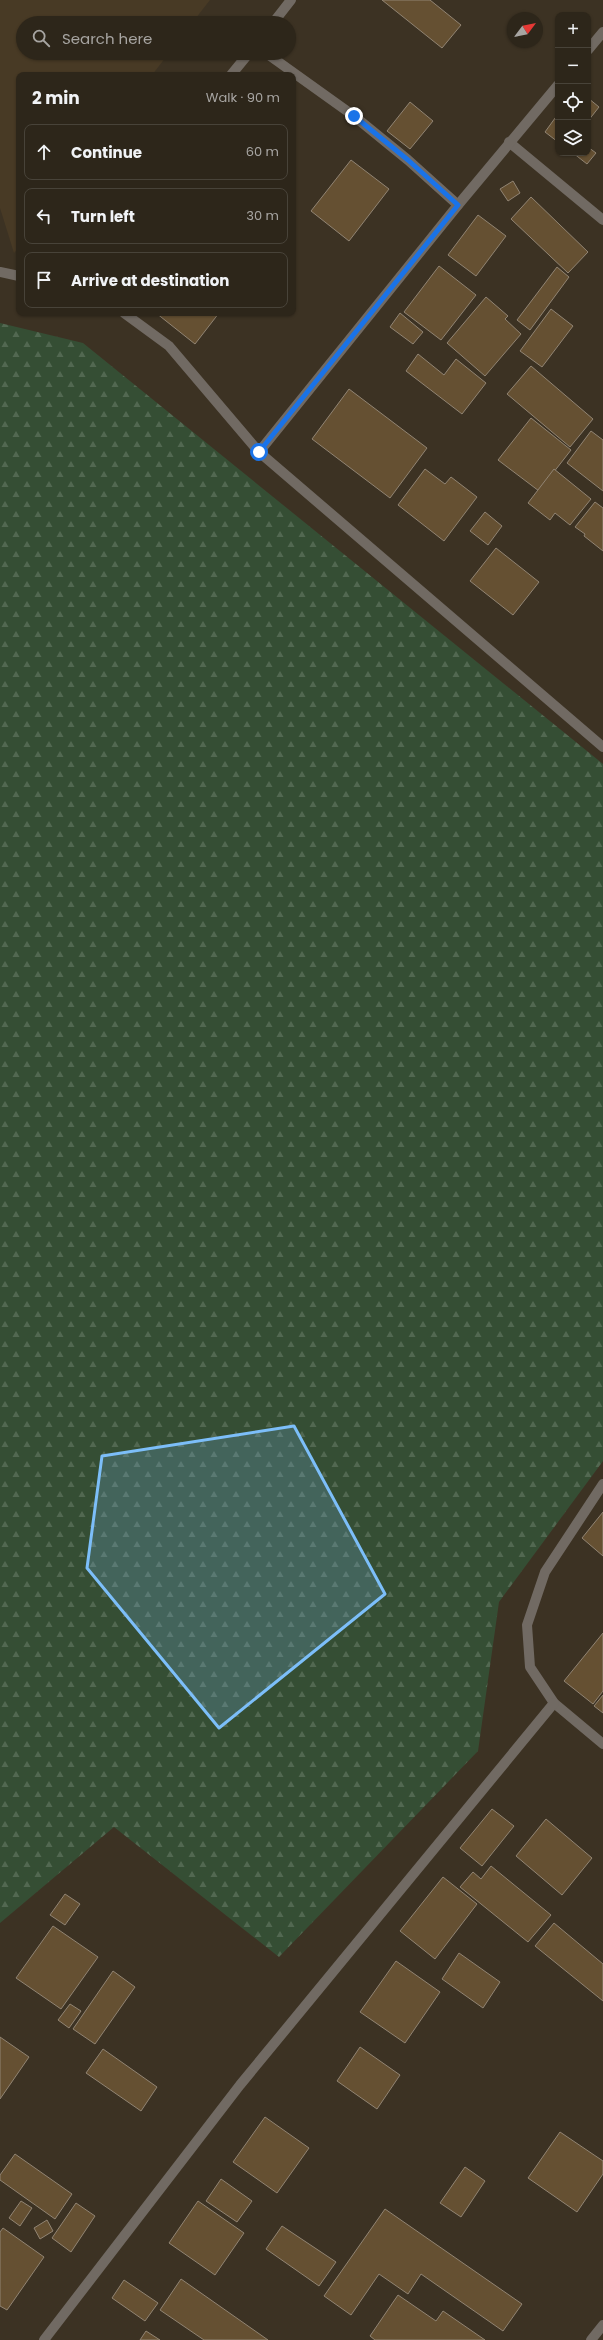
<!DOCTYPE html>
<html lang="en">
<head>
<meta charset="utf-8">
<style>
	body { margin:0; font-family:Poppins,sans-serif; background:#393227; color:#f1f3f6 }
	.controls { position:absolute; right:12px; top:12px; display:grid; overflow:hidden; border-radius:8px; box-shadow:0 1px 3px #0004 }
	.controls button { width:36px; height:36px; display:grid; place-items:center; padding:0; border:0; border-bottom:1px solid #484339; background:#2d261a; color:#f1f3f6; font:20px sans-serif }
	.compass { position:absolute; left:507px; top:12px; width:36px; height:36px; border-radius:50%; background:#2d261a; box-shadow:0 1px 3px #0004; rotate:58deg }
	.stop { position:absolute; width:12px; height:12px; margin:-9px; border:3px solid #1a73e8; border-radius:50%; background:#fff }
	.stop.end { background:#1a73e8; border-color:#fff; box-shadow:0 1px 4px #0008 }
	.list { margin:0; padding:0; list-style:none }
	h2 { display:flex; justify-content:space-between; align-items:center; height:52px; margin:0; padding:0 16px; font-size:17px }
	h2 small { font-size:13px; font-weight:400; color:#a7a5a2 }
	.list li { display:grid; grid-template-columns:26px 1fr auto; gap:12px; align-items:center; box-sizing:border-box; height:56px; margin:0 8px 8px; padding:0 8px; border:1px solid #484339; border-radius:8px }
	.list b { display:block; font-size:15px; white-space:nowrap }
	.list em { font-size:13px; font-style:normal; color:#a7a5a2 }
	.icon { flex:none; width:22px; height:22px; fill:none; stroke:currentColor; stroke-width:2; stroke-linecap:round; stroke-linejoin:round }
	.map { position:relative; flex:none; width:603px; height:2340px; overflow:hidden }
	.search { position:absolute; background:#2d261a; box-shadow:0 1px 3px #0004; left:16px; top:16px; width:280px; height:44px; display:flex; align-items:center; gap:10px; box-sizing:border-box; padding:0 14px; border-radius:22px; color:#a7a5a2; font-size:15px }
	.panel { position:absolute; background:#2d261a; box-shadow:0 1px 3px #0004; left:16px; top:72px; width:280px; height:244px; border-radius:8px }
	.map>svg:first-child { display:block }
	.built { fill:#483a25 }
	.forest { fill:url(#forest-firs) }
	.building { fill:#655032; stroke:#918473 }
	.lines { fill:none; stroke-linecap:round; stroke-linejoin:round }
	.minor { stroke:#716a63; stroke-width:10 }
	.route { stroke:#1a73e8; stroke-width:5 }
	.marked { fill:#7cbef9; fill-opacity:0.2; stroke:#7cbef9; stroke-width:3; stroke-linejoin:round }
</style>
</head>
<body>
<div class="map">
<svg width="603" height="2340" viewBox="0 0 603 2340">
	<defs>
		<pattern id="forest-firs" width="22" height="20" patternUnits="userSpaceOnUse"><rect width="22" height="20" fill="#354e34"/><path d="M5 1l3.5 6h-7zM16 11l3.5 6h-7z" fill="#526851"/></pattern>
	</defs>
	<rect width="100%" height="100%" fill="#3c3223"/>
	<path class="built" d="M0 0H210L192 23H23V53H169L152 75H19V247L14 253 0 208Z"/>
	<path class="forest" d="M0 323 83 343 603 764V1461L499 1602 478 1751 279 1957 114 1827 0 1923Z"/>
	<g class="building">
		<path d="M382 0H430L461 25 442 48Z"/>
		<path d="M588 98 599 107 588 121Z"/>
		<path d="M410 102 433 121 410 149 387 131Z"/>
		<path d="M558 114V142L545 132Z"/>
		<path d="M588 147 596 153 587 164 573 153H588Z"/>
		<path d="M351 160 389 189 349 241 311 211Z"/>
		<path d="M513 181 520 193 508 201 500 189Z"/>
		<path d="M531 197 588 252 568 273 511 219Z"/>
		<path d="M478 215 506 236 476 276 448 255Z"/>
		<path d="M439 266 476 295 441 340 404 312Z"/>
		<path d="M557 267 569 277 530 330 517 320Z"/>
		<path d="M486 297 508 316 505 319 521 334 485 376 447 343Z"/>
		<path d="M551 309 573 326 542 367 520 351Z"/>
		<path d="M156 313H219L195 344Z"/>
		<path d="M400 313 423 332 413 344 390 327Z"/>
		<path d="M418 354 444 375 456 359 486 383 462 414 406 371Z"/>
		<path d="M531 366 593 419 570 447 507 394Z"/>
		<path d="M349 389 427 448 390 498 312 439Z"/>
		<path d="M531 418 571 450 539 491 498 460Z"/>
		<path d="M591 431 603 440V491L567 463Z"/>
		<path d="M425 469 445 484 451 477 477 497 444 541 398 505Z"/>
		<path d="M554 469 591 499 570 525 555 513 550 520 528 503Z"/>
		<path d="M595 502 603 508V551L584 536 585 534 575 527Z"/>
		<path d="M485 512 502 526 488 545 470 531Z"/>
		<path d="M496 548 539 582 513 615 470 581Z"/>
		<path d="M603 1512V1556L582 1538Z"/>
		<path d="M603 1633V1691L593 1704 564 1681Z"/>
		<path d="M603 1695V1713L594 1706Z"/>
		<path d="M492 1809 514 1826 482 1866 460 1848Z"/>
		<path d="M546 1819 592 1858 562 1895 516 1856Z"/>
		<path d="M491 1866 551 1915 528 1942 460 1887 473 1872 481 1879Z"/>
		<path d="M443 1877 477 1904 435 1959 400 1931Z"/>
		<path d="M65 1894 80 1904 65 1925 50 1915Z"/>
		<path d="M554 1923 603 1964V2001L535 1946Z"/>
		<path d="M53 1926 98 1957 61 2009 16 1978Z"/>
		<path d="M459 1953 500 1982 483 2008 442 1979Z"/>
		<path d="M396 1961 440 1992 405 2043 360 2012Z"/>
		<path d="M113 1971 135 1987 95 2044 73 2029Z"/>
		<path d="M70 2004 81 2011 69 2028 58 2020Z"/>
		<path d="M0 2037 29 2057 0 2099Z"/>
		<path d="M360 2047 400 2075 377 2109 337 2081Z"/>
		<path d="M103 2049 157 2087 141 2111 86 2073Z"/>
		<path d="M265 2117 309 2148 277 2193 233 2162Z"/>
		<path d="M560 2132 603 2161V2174L577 2212 528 2178Z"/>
		<path d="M15 2154 72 2194 55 2219 0 2180V2175Z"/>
		<path d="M465 2167 485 2181 461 2217 440 2203Z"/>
		<path d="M221 2179 252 2201 237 2222 206 2201Z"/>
		<path d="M21 2201 32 2208 20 2226 9 2218Z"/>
		<path d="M198 2201 244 2233 215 2275 169 2243Z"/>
		<path d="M76 2203 95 2216 71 2252 52 2238Z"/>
		<path d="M385 2209 522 2304 503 2331 421 2274 408 2294 379 2274 351 2315 324 2296Z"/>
		<path d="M47 2220 53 2231 40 2239 34 2228Z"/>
		<path d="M282 2226 336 2262 319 2286 266 2249Z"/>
		<path d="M3 2228 44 2257 7 2310 0 2306V2232Z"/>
		<path d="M181 2279 268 2340H204L160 2310Z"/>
		<path d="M124 2280 158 2303 145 2321 112 2298Z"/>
		<path d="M398 2295 436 2321 443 2311 485 2340H375L370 2336Z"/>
		<path d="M146 2331 160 2340H140Z"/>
	</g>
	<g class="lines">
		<g class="minor">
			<path d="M273 23 291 0"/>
			<path d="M588 50 603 32"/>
			<path d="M266 53 354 116 408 160 458 205"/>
			<path d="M231 75 249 53"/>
			<path d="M509 142 603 220"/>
			<path d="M0 272 19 276"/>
			<path d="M124 313 169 346 259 452 603 747"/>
			<path d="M259 452 458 205 558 85"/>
			<path d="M603 1484 545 1572 527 1625 530 1667 554 1703 603 1744"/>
			<path d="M44 2340 240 2085 554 1703"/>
			<path d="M591 2340 603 2325"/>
		</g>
	</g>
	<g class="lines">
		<path class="route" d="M259 452 458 205 408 160 354 116"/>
	</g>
	<path class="marked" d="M294 1426 385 1594 219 1728 87 1568 102 1456Z"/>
</svg>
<div class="controls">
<button>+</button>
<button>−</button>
<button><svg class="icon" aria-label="locate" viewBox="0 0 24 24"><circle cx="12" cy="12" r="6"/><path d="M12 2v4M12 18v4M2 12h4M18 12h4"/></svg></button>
<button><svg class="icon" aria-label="layers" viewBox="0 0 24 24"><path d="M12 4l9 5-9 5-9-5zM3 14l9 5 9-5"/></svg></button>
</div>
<svg class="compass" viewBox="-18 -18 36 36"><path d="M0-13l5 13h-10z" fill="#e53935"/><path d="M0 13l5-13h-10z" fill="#a7a5a2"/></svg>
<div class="stop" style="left:259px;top:452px"></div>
<div class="stop end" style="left:354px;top:116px"></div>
<div class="search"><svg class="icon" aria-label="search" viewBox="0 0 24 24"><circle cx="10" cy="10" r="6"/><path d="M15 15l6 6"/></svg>Search here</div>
<section class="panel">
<h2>2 min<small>Walk · 90 m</small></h2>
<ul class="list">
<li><svg class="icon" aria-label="ahead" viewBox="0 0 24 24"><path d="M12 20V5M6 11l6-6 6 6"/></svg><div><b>Continue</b></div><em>60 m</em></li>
<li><svg class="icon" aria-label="left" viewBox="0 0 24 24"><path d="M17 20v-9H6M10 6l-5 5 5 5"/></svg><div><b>Turn left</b></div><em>30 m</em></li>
<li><svg class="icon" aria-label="arrive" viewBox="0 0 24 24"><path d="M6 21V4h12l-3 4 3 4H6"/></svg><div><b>Arrive at destination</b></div></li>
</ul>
</section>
</div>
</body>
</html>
